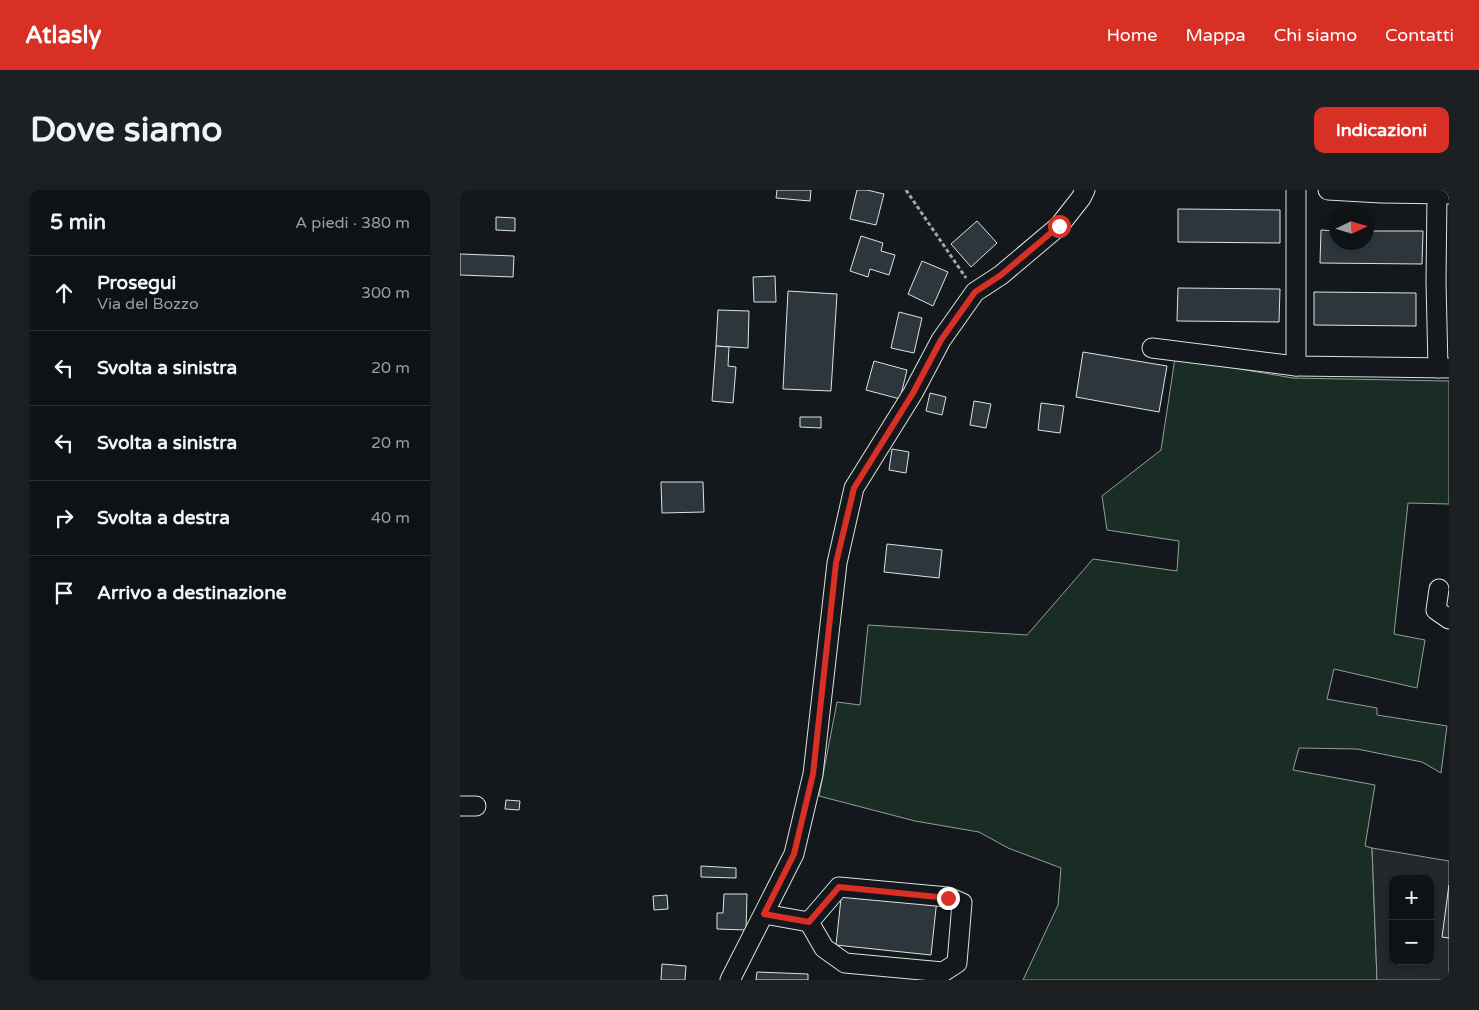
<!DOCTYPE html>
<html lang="it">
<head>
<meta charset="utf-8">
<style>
	body { margin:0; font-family:"Varela Round",sans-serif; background:#1d2022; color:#f1f3f6 }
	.controls { position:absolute; right:15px; bottom:15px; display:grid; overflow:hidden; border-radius:10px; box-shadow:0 2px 8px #0003 }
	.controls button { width:45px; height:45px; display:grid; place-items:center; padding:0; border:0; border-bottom:1px solid #2f3234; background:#0f1215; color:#f1f3f6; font:25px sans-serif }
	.compass { position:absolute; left:869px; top:15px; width:45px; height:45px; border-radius:50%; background:#0f1215; box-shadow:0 2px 8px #0003; rotate:86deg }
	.stop { position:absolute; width:15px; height:15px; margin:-11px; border:4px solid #d93025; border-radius:50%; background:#fff }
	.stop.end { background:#d93025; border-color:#fff; box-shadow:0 1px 5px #0008 }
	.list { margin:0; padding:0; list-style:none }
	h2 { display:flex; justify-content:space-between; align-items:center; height:65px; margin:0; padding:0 20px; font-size:21px }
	h2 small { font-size:16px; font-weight:400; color:#9b9ea0 }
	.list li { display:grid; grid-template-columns:32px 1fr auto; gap:15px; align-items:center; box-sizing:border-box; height:75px; padding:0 20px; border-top:1px solid #2f3234 }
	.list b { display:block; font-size:19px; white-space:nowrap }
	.list p { margin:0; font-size:16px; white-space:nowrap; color:#9b9ea0 }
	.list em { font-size:16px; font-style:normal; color:#9b9ea0 }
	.icon { flex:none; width:28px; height:28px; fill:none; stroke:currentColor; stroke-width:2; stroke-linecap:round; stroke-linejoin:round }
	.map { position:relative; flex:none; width:989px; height:790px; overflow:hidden; border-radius:10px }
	header { display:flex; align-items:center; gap:30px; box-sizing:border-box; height:70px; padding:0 25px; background:#d93025; color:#fff }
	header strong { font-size:24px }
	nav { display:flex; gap:28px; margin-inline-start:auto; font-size:18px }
	.intro { display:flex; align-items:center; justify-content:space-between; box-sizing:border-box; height:120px; padding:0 30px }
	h1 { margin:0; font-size:35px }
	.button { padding:12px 22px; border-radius:10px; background:#d93025; color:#fff; font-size:18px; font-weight:700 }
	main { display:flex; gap:30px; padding:0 30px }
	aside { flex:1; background:#0f1215; border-radius:10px; box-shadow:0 2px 8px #0003 }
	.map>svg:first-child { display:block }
	.green { fill:#1a2d24; stroke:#939e99 }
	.parking { fill:#24282b; stroke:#939e99; fill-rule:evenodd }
	.building { fill:#2c363c; stroke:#d8e6dc }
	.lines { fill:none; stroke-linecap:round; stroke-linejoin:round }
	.minor-casing { stroke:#d8e6dc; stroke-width:21 }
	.path { stroke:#9da8a2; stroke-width:3; stroke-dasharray:4 2.5; stroke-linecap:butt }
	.minor { stroke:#14181c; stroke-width:19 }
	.route { stroke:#d93025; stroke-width:6 }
</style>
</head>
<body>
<header>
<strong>Atlasly</strong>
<nav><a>Home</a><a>Mappa</a><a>Chi siamo</a><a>Contatti</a></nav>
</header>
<div class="intro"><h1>Dove siamo</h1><a class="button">Indicazioni</a></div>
<main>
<aside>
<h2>5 min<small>A piedi · 380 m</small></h2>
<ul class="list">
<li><svg class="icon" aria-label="ahead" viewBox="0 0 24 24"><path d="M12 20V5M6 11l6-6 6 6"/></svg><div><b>Prosegui</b><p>Via del Bozzo</p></div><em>300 m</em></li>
<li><svg class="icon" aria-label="left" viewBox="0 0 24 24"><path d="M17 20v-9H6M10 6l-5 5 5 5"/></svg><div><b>Svolta a sinistra</b></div><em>20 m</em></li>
<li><svg class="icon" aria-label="left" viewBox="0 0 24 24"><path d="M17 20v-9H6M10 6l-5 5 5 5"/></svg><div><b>Svolta a sinistra</b></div><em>20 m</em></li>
<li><svg class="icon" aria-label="right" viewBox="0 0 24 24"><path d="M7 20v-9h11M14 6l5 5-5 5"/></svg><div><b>Svolta a destra</b></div><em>40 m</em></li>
<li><svg class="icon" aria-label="arrive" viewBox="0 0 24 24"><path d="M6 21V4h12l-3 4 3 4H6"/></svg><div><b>Arrivo a destinazione</b></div></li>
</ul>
</aside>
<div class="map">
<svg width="989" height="790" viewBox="0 0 989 790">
	<rect width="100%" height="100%" fill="#14181c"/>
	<path class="green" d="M715 168 833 188 989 191V314L948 313 934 444 965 450 957 498 874 479 867 509 917 518V525L987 536 981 583 962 572 897 559 839 558 833 580 915 595 905 656 912 658 917 790H563L598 715 601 678 548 658 519 642 455 631 359 606 377 512 400 515 408 435 567 445 633 369 717 381 719 351 647 340 642 306 701 260Z"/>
	<path class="parking" d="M912 658 989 671V695L983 747 989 748V790H917ZM933 689H970V771H933Z"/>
	<g class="building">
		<path d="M317 0H351L350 11 316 8Z"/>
		<path d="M397 0H407L424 4 416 35 390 29Z"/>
		<path d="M718 19 820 20V53L718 52Z"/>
		<path d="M36 27 55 28V41L36 40Z"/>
		<path d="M517 31 537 53 511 77 491 54Z"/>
		<path d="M861 40 876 41V52H906V41H963L962 74 860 73Z"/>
		<path d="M401 46 423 53 421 61 435 65 429 85 410 79 408 87 390 81Z"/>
		<path d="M0 64 54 66 53 87 0 85Z"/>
		<path d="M462 71 488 82 473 116 448 104Z"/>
		<path d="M315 86 316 112H294L293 87Z"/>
		<path d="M718 98 820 99 819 132 717 131Z"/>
		<path d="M328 101 377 104 371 201 323 199Z"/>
		<path d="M854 102 956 103V136L854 135Z"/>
		<path d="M258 120 289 121 288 158 256 156Z"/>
		<path d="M439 122 462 128 454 163 431 158Z"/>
		<path d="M256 156 269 157 268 176 276 177 273 213 252 211Z"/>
		<path d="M623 162 707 176 699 222 616 207Z"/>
		<path d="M414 171 447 180 440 209 406 200Z"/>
		<path d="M470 203 486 207 482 225 466 221Z"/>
		<path d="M514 211 531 214 526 238 510 235Z"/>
		<path d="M581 213 604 216 600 243 578 240Z"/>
		<path d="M340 227H361V238L340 237Z"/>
		<path d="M432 259 449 262 446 283 429 280Z"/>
		<path d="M201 292H243L244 322 202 323Z"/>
		<path d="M427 354 482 360 479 388 424 382Z"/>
		<path d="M46 610 60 611 59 620 45 619Z"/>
		<path d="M241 676 276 678V688L241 687Z"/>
		<path d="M989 695V748L982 747Z"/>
		<path d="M382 699 477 709 471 765 376 755Z"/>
		<path d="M264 704H287L286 740 257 739V723H263Z"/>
		<path d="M207 705 208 719 194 720 193 706Z"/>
		<path d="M202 774 226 776 225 790H201Z"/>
		<path d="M297 782 348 784V790H296Z"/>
	</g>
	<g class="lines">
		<g class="minor-casing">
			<g id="minor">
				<path d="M836 0V176"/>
				<path d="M868 0 921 3 988 4"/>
				<path d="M977 5 976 92 978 178"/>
				<path d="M692 158 836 176 989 178"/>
				<path d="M979 399 976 420 989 429"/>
				<path d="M0 616H16"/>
				<path d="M304 724 349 732 364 758 385 773 483 782 497 773 502 713 488 707 379 697 349 732"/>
				<path d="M270 790 334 664 353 584 377 373 394 298 453 203 481 150 515 102 541 85 599 36 621 8 625 0"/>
			</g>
		</g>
		<path class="path" d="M446 0 506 88"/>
		<use href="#minor" class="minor"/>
	</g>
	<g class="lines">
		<path class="route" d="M488 708 379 697 349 732 304 724 334 664 353 584 376 373 394 298 453 203 481 150 515 102 541 85 599 36"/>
	</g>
</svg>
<div class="controls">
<button>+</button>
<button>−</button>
</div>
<svg class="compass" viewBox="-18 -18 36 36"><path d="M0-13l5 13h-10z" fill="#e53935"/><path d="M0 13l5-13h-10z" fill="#9b9ea0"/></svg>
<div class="stop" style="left:599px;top:36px"></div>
<div class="stop end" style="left:488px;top:708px"></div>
</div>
</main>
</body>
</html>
